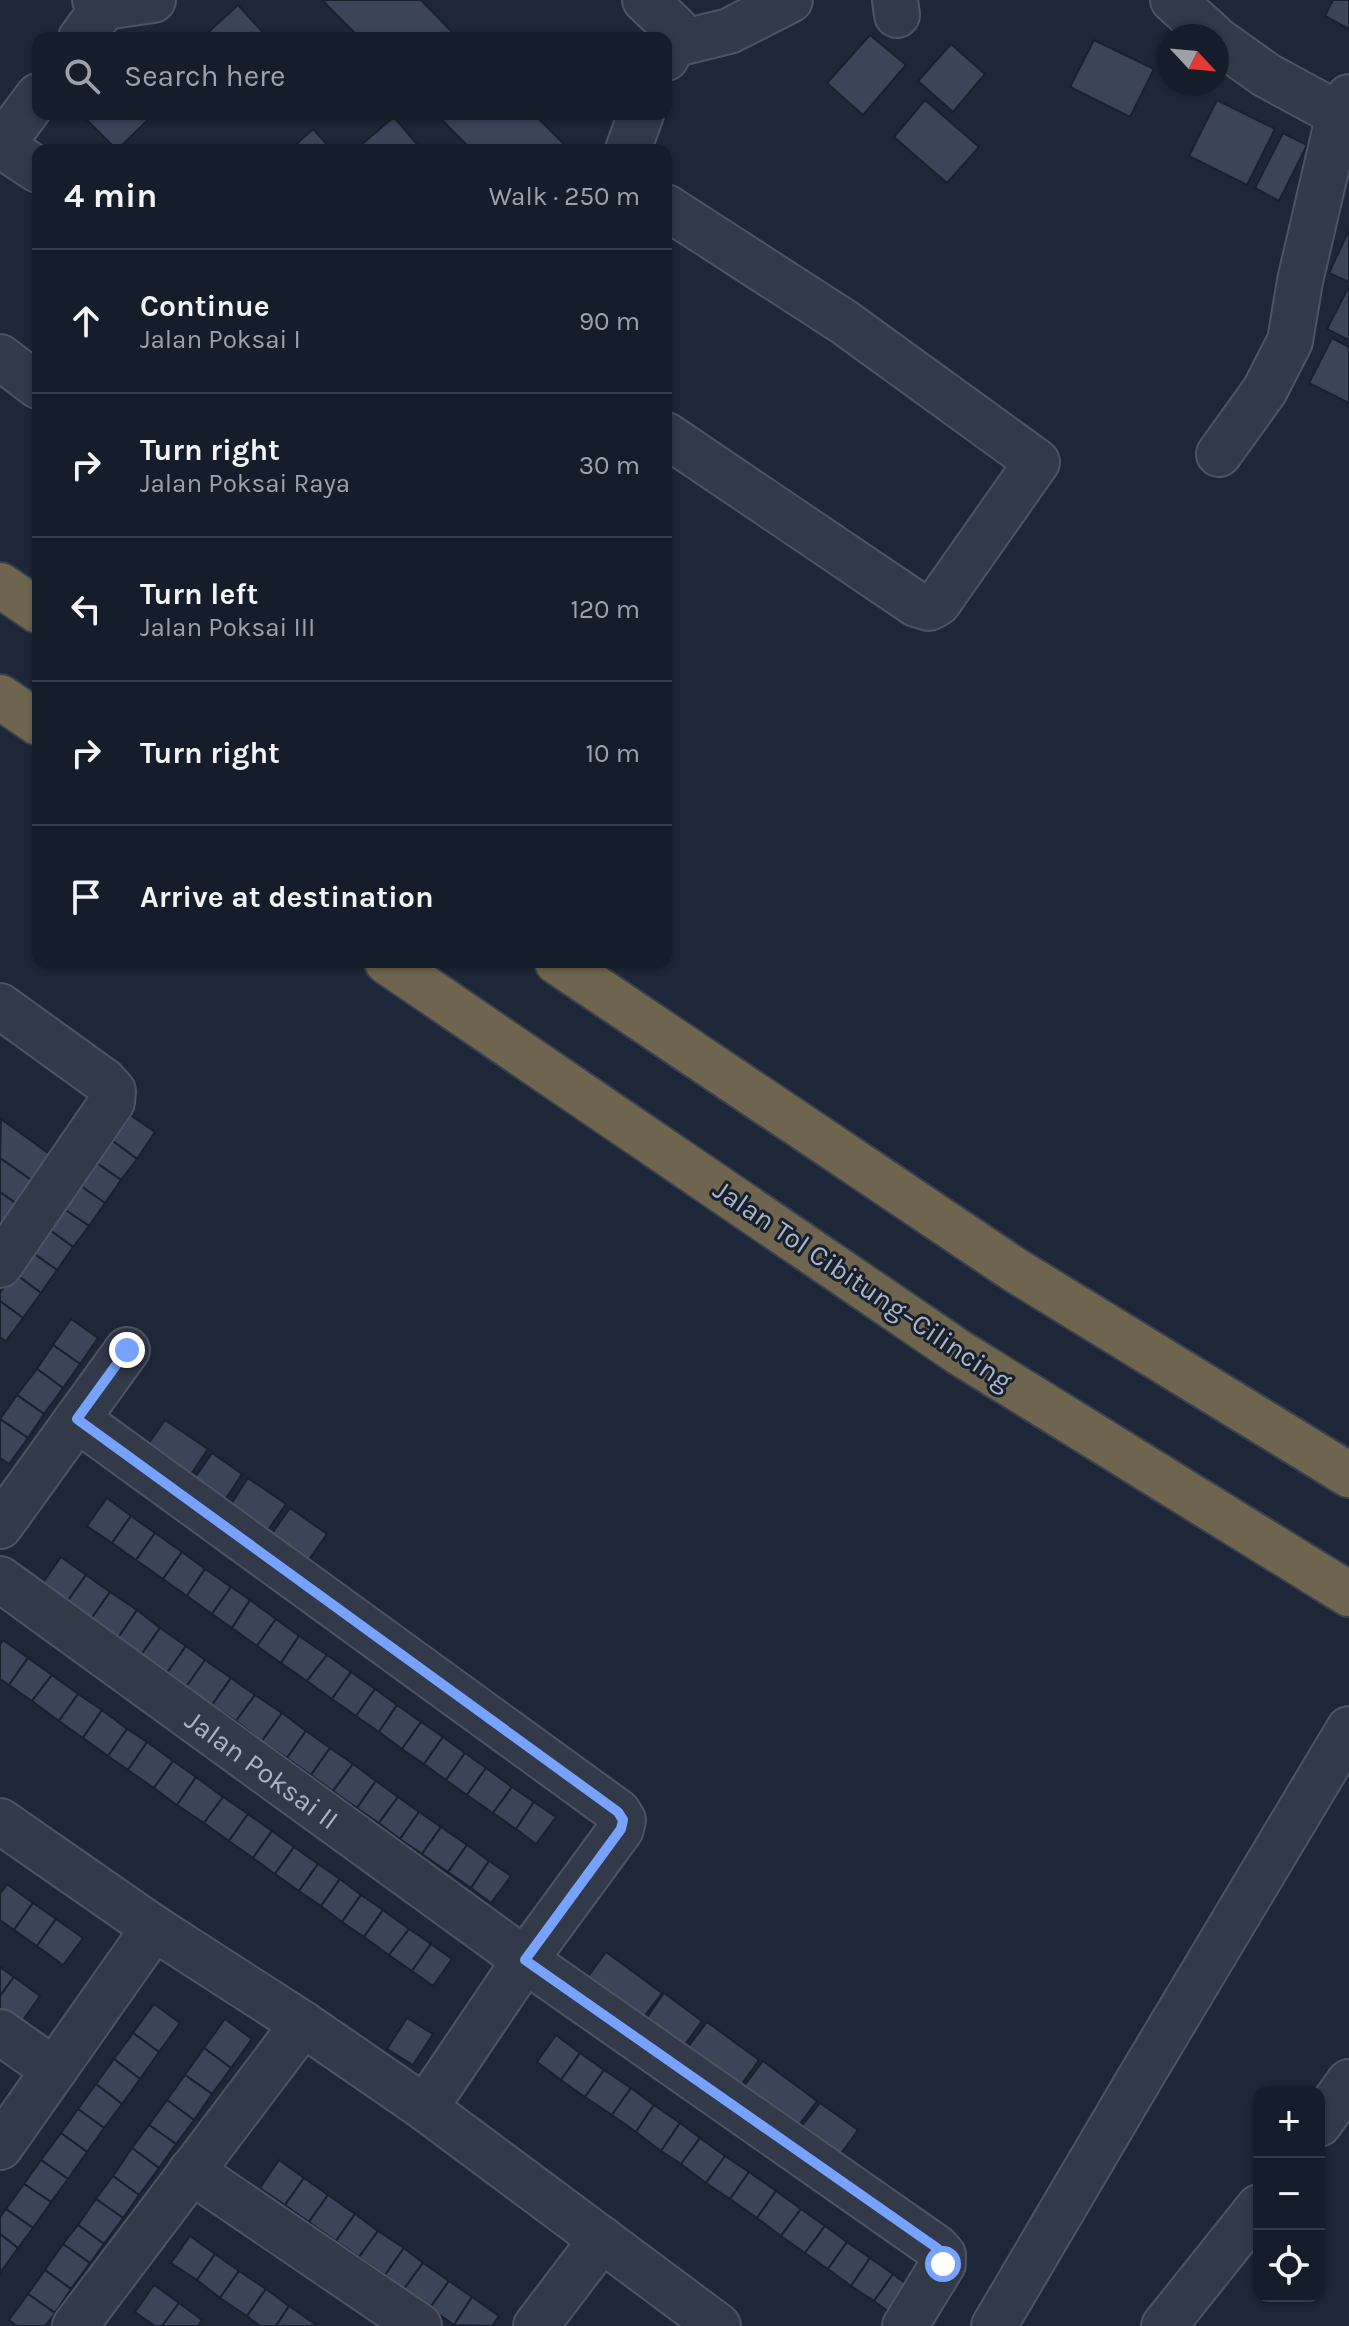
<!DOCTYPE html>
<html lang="en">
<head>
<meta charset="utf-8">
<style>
	body { margin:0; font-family:Karla,sans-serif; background:#1f2632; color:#f1f3f6 }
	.controls { position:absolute; right:24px; bottom:24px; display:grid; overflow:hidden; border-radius:16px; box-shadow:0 2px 6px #0004 }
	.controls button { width:72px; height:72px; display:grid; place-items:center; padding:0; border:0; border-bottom:2px solid #353b47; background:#161d2a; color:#f1f3f6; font:40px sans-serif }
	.compass { position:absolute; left:1157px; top:24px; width:72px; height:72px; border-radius:50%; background:#161d2a; box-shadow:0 2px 6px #0004; rotate:116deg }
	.stop { position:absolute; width:24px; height:24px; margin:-18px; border:6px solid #77a2ff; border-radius:50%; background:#fff }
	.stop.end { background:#77a2ff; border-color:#fff; box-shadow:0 2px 8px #0008 }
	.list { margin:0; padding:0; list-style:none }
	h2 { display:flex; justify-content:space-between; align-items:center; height:104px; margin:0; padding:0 32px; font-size:34px }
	h2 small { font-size:26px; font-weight:400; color:#9ea2a8 }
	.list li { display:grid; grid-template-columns:52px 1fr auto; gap:24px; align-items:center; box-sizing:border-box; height:144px; padding:0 32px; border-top:2px solid #353b47 }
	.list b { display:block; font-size:30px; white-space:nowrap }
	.list p { margin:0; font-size:26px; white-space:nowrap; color:#9ea2a8 }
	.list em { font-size:26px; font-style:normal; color:#9ea2a8 }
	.icon { flex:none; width:44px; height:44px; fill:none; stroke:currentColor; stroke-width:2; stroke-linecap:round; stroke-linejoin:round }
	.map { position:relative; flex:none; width:1349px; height:2326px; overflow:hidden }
	.search { position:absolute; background:#161d2a; box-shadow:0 2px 6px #0004; left:32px; top:32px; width:640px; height:88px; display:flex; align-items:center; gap:20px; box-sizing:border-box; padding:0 28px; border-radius:16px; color:#9ea2a8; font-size:30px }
	.panel { position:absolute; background:#161d2a; box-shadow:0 2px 6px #0004; left:32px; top:144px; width:640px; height:824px; border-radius:16px }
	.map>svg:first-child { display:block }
	.building { fill:#3a4559; stroke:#19212f; stroke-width:2 }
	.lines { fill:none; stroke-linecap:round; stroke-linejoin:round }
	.minor-casing { stroke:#4c5464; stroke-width:48 }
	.highway-casing { stroke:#394150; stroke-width:48 }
	.minor { stroke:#323948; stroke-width:44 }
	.highway { stroke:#6f654e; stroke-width:44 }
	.route { stroke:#77a2ff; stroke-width:10 }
	.labels { text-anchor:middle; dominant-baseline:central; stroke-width:6; stroke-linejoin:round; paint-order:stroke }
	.street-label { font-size:28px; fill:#abb4c6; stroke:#171f2d }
</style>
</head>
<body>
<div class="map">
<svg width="1349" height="2326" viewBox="0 0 1349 2326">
	<rect width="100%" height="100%" fill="#1e2738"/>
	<g class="building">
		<path d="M322 0H421L458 38H360Z"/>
		<path d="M1333 0H1349V29L1325 16Z"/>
		<path d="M238 5 268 38H202Z"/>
		<path d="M870 35 906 65 863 115 827 83Z"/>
		<path d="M1094 40 1154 69 1130 117 1070 87Z"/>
		<path d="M951 44 985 74 953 112 918 81Z"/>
		<path d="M925 100 979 147 947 183 894 137Z"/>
		<path d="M1217 100 1275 129 1247 185 1189 156Z"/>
		<path d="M81 114H154L117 150Z"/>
		<path d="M436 114H534L570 150H472Z"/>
		<path d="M394 117 422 150H355Z"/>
		<path d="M313 129 332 150H290Z"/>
		<path d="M1283 133 1307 145 1279 201 1255 188Z"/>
		<path d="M1349 230V282L1329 273Z"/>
		<path d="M1349 286V340L1327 329Z"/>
		<path d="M1332 338 1349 347V403L1309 383Z"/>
		<path d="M129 1114 155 1132 137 1159 110 1139Z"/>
		<path d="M1 1119 55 1158 37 1184 0 1158Z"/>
		<path d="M110 1139 137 1159 121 1180 94 1161Z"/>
		<path d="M0 1158 37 1184 21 1207 0 1192Z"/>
		<path d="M94 1161 121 1180 105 1203 78 1184Z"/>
		<path d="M78 1184 105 1203 89 1226 61 1207Z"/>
		<path d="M0 1192 21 1207 0 1229Z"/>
		<path d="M61 1207 89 1226 73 1247 47 1228Z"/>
		<path d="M47 1228 73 1247 57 1270 30 1251Z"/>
		<path d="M30 1251 57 1270 41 1293 14 1273Z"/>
		<path d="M14 1273 41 1293 23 1318 0 1301V1293Z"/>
		<path d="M0 1301 23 1318 6 1341 0 1337Z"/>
		<path d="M71 1319 98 1338 80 1364 53 1345Z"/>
		<path d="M53 1345 80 1364 63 1388 37 1369Z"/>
		<path d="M37 1369 63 1388 44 1414 17 1395Z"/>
		<path d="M17 1395 44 1414 28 1438 0 1419Z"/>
		<path d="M0 1419 28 1438 9 1464 0 1458Z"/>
		<path d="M165 1420 208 1449 189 1477 146 1447Z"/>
		<path d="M212 1453 242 1474 225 1500 194 1479Z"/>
		<path d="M248 1478 286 1504 268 1530 231 1504Z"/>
		<path d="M107 1498 131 1516 112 1543 87 1526Z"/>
		<path d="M290 1508 327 1534 308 1561 271 1535Z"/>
		<path d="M131 1516 155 1533 136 1560 112 1543Z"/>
		<path d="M155 1533 182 1552 163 1579 136 1560Z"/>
		<path d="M182 1552 205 1569 187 1596 163 1579Z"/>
		<path d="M61 1557 86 1575 67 1602 42 1584Z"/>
		<path d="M205 1569 231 1587 212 1614 187 1596Z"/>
		<path d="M86 1575 110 1592 91 1619 67 1602Z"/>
		<path d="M231 1587 250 1600 232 1628 212 1614Z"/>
		<path d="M110 1592 137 1610 118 1638 91 1619Z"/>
		<path d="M250 1600 276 1619 257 1646 232 1628Z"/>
		<path d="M137 1610 160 1628 141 1655 118 1638Z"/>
		<path d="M276 1619 299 1636 281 1663 257 1646Z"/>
		<path d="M160 1628 186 1646 167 1673 141 1655Z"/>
		<path d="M299 1636 327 1655 307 1681 281 1663Z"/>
		<path d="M3 1640 28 1658 9 1685 0 1679V1645Z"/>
		<path d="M186 1646 205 1660 186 1687 167 1673Z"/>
		<path d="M327 1655 351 1672 332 1699 307 1681Z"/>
		<path d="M28 1658 52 1675 32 1701 9 1685Z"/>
		<path d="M205 1660 231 1678 212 1705 186 1687Z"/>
		<path d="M351 1672 375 1689 356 1716 332 1699Z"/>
		<path d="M52 1675 78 1694 59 1721 32 1701Z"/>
		<path d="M231 1678 255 1695 236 1721 212 1705Z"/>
		<path d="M375 1689 397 1705 379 1732 356 1716Z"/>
		<path d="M78 1694 102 1710 83 1738 59 1721Z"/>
		<path d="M255 1695 282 1713 262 1741 236 1721Z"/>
		<path d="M397 1705 421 1722 402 1749 379 1732Z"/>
		<path d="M102 1710 127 1729 108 1756 83 1738Z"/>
		<path d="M282 1713 306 1731 287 1758 262 1741Z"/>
		<path d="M421 1722 443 1737 424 1764 402 1749Z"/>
		<path d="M127 1729 147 1742 128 1770 108 1756Z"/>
		<path d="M306 1731 330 1748 311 1775 287 1758Z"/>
		<path d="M443 1737 465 1753 446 1780 424 1764Z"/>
		<path d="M147 1742 173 1761 154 1788 128 1770Z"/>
		<path d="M330 1748 353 1764 333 1791 311 1775Z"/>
		<path d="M465 1753 486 1768 467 1795 446 1780Z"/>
		<path d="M173 1761 196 1777 177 1805 154 1788Z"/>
		<path d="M353 1764 376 1781 357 1808 333 1791Z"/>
		<path d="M486 1768 512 1787 493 1813 467 1795Z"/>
		<path d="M196 1777 223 1797 204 1823 177 1805Z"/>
		<path d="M376 1781 398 1797 379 1823 357 1808Z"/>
		<path d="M512 1787 534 1802 516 1829 493 1813Z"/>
		<path d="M223 1797 248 1814 229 1841 204 1823Z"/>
		<path d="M398 1797 419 1812 400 1839 379 1823Z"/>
		<path d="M534 1802 556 1817 536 1844 516 1829Z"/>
		<path d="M419 1812 441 1827 422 1854 400 1839Z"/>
		<path d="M248 1814 272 1831 253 1858 229 1841Z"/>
		<path d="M441 1827 467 1845 448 1872 422 1854Z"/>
		<path d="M272 1831 294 1847 275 1874 253 1858Z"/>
		<path d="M467 1845 489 1861 471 1888 448 1872Z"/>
		<path d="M294 1847 318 1864 299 1891 275 1874Z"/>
		<path d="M489 1861 511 1876 491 1903 471 1888Z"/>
		<path d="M318 1864 340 1879 321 1906 299 1891Z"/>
		<path d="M340 1879 361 1895 342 1922 321 1906Z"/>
		<path d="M7 1884 33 1903 14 1930 0 1920V1894Z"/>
		<path d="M361 1895 383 1910 364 1937 342 1922Z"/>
		<path d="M33 1903 56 1919 37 1946 14 1930Z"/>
		<path d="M383 1910 409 1929 389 1955 364 1937Z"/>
		<path d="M56 1919 83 1938 63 1965 37 1946Z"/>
		<path d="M409 1929 431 1944 412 1971 389 1955Z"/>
		<path d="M431 1944 452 1959 433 1986 412 1971Z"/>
		<path d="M606 1952 662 1993 643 2018 587 1978Z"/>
		<path d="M0 1967 14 1977 0 1996Z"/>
		<path d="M14 1977 40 1996 21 2023 0 2008V1996Z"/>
		<path d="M664 1993 702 2021 684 2046 646 2019Z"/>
		<path d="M154 2004 180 2023 159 2052 133 2033Z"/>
		<path d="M407 2018 433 2034 413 2065 387 2049Z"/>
		<path d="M225 2019 252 2039 231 2068 204 2048Z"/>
		<path d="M707 2022 759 2060 741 2085 688 2047Z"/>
		<path d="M133 2033 159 2052 140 2079 114 2059Z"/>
		<path d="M556 2035 580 2053 561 2080 537 2062Z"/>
		<path d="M204 2048 231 2068 212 2094 185 2075Z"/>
		<path d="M580 2053 604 2070 585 2097 561 2080Z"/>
		<path d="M114 2059 140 2079 122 2104 96 2084Z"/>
		<path d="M763 2061 817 2101 799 2125 744 2086Z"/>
		<path d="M604 2070 631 2088 612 2115 585 2097Z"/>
		<path d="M185 2075 212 2094 194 2120 167 2100Z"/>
		<path d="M96 2084 122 2104 104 2128 78 2109Z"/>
		<path d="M631 2088 654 2105 636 2132 612 2115Z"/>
		<path d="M167 2100 194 2120 176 2144 149 2125Z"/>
		<path d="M820 2103 858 2130 840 2155 801 2127Z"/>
		<path d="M654 2105 680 2123 661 2151 636 2132Z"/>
		<path d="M78 2109 104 2128 87 2152 61 2133Z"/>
		<path d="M680 2123 700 2138 681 2164 661 2151Z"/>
		<path d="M149 2125 176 2144 159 2168 132 2148Z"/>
		<path d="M61 2133 87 2152 68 2179 41 2160Z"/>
		<path d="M700 2138 725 2156 706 2183 681 2164Z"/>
		<path d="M132 2148 159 2168 139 2195 113 2176Z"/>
		<path d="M725 2156 749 2172 730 2199 706 2183Z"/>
		<path d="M41 2160 68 2179 51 2202 24 2184Z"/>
		<path d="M279 2160 304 2178 285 2205 260 2188Z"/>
		<path d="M749 2172 776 2191 757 2218 730 2199Z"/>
		<path d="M113 2176 139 2195 123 2218 96 2199Z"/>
		<path d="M304 2178 328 2195 309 2222 285 2205Z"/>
		<path d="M24 2184 51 2202 33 2228 6 2209Z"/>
		<path d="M776 2191 801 2209 781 2236 757 2218Z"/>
		<path d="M328 2195 355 2214 336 2241 309 2222Z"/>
		<path d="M96 2199 123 2218 104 2244 78 2225Z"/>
		<path d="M6 2209 33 2228 18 2248 0 2234V2217Z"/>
		<path d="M801 2209 825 2226 805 2253 781 2236Z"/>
		<path d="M355 2214 378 2231 359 2257 336 2241Z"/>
		<path d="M78 2225 104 2244 90 2263 63 2244Z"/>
		<path d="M825 2226 847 2242 828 2269 805 2253Z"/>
		<path d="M378 2231 404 2248 385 2275 359 2257Z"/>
		<path d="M0 2234 18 2248 0 2273Z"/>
		<path d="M190 2236 215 2254 197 2280 171 2263Z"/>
		<path d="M847 2242 870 2258 851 2286 828 2269Z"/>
		<path d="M63 2244 90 2263 71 2289 45 2270Z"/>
		<path d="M404 2248 423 2263 404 2289 385 2275Z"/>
		<path d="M215 2254 239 2271 220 2298 197 2280Z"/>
		<path d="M870 2258 893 2274 874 2301 851 2286Z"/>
		<path d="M423 2263 449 2281 430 2308 404 2289Z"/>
		<path d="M45 2270 71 2289 55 2313 28 2294Z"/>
		<path d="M239 2271 266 2289 247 2316 220 2298Z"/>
		<path d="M893 2274 914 2290 895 2316 874 2301Z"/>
		<path d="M449 2281 472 2297 454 2325 430 2308Z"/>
		<path d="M154 2285 179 2303 162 2326H155L135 2312Z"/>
		<path d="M266 2289 289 2306 276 2326H260L247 2316Z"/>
		<path d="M28 2294 55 2313 45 2326H17L9 2320Z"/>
		<path d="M472 2297 499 2316 492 2326 454 2325Z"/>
		<path d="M179 2303 202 2320 198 2326H162Z"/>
		<path d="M289 2306 315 2324 314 2326H276Z"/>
	</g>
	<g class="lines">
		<g class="minor-casing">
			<g id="minor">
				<path d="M645 0 675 28 672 45 666 58"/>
				<path d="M895 0 897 15"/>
				<path d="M1173 0 1213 36"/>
				<path d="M104 7 153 0"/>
				<path d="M81 38 104 7 95 0"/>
				<path d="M1217 40 1266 75 1349 120"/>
				<path d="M672 45 729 31 790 0"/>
				<path d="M0 145 38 170"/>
				<path d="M1 146 38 96"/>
				<path d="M628 150 641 114"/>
				<path d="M666 207 844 322 1037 462 938 603 929 608 916 604 666 435"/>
				<path d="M0 357 38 386"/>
				<path d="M1219 454 1265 390 1290 341 1300 281 1339 114 1349 97"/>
				<path d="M0 1006 104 1081 113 1091 112 1102 0 1265"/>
				<path d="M77 1419 618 1812 623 1820 621 1829 525 1960 425 2108"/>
				<path d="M0 1526 127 1350"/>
				<path id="s1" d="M0 1579 525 1960 937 2248 943 2255V2264L905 2326"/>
				<path d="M0 1821 154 1928 303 2024 425 2108 718 2326"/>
				<path d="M0 2032 54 2070"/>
				<path d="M1319 2124 1349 2082"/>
				<path d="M0 2147 154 1928"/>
				<path d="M191 2171 419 2326"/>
				<path d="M75 2326 303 2024"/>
				<path d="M536 2326 602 2239"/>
				<path d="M994 2326 1140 2078 1349 1729"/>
				<path d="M1164 2326 1259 2207"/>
			</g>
		</g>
		<g class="highway-casing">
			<g id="highway">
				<path d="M0 585 38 611"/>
				<path d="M0 697 38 723"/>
				<path d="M387 962 960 1353 1349 1594"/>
				<path d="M557 962 1015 1270 1349 1475"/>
			</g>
		</g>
		<use href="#minor" class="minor"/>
		<use href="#highway" class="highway"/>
	</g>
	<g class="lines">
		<path class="route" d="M127 1350 77 1419 618 1812 623 1820 621 1829 525 1960 937 2248 943 2255V2264"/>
	</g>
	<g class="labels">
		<g class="street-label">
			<text transform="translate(863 1285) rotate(34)">Jalan Tol Cibitung–Cilincing</text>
			<text stroke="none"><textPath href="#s1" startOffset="324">Jalan Poksai II</textPath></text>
		</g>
	</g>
</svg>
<div class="controls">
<button>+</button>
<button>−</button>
<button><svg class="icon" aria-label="locate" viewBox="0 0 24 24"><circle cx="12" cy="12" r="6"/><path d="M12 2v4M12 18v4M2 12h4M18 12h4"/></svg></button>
</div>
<svg class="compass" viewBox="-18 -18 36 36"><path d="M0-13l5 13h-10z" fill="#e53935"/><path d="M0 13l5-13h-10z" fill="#9ea2a8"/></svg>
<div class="stop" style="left:943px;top:2264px"></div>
<div class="stop end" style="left:127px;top:1350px"></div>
<div class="search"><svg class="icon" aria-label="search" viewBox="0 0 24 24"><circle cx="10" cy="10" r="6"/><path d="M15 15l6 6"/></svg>Search here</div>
<section class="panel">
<h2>4 min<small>Walk · 250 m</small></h2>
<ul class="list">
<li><svg class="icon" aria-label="ahead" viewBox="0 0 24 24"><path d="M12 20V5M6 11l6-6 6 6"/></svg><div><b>Continue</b><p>Jalan Poksai I</p></div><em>90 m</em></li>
<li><svg class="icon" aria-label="right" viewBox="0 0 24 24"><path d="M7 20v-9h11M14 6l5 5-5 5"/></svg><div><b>Turn right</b><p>Jalan Poksai Raya</p></div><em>30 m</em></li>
<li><svg class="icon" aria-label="left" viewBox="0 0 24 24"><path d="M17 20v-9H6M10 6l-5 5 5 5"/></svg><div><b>Turn left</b><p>Jalan Poksai III</p></div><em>120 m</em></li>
<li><svg class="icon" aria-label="right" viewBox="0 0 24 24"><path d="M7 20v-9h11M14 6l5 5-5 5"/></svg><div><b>Turn right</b></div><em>10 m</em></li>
<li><svg class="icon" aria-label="arrive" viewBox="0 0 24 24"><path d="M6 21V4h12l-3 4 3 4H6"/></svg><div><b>Arrive at destination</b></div></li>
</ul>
</section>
</div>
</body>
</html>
